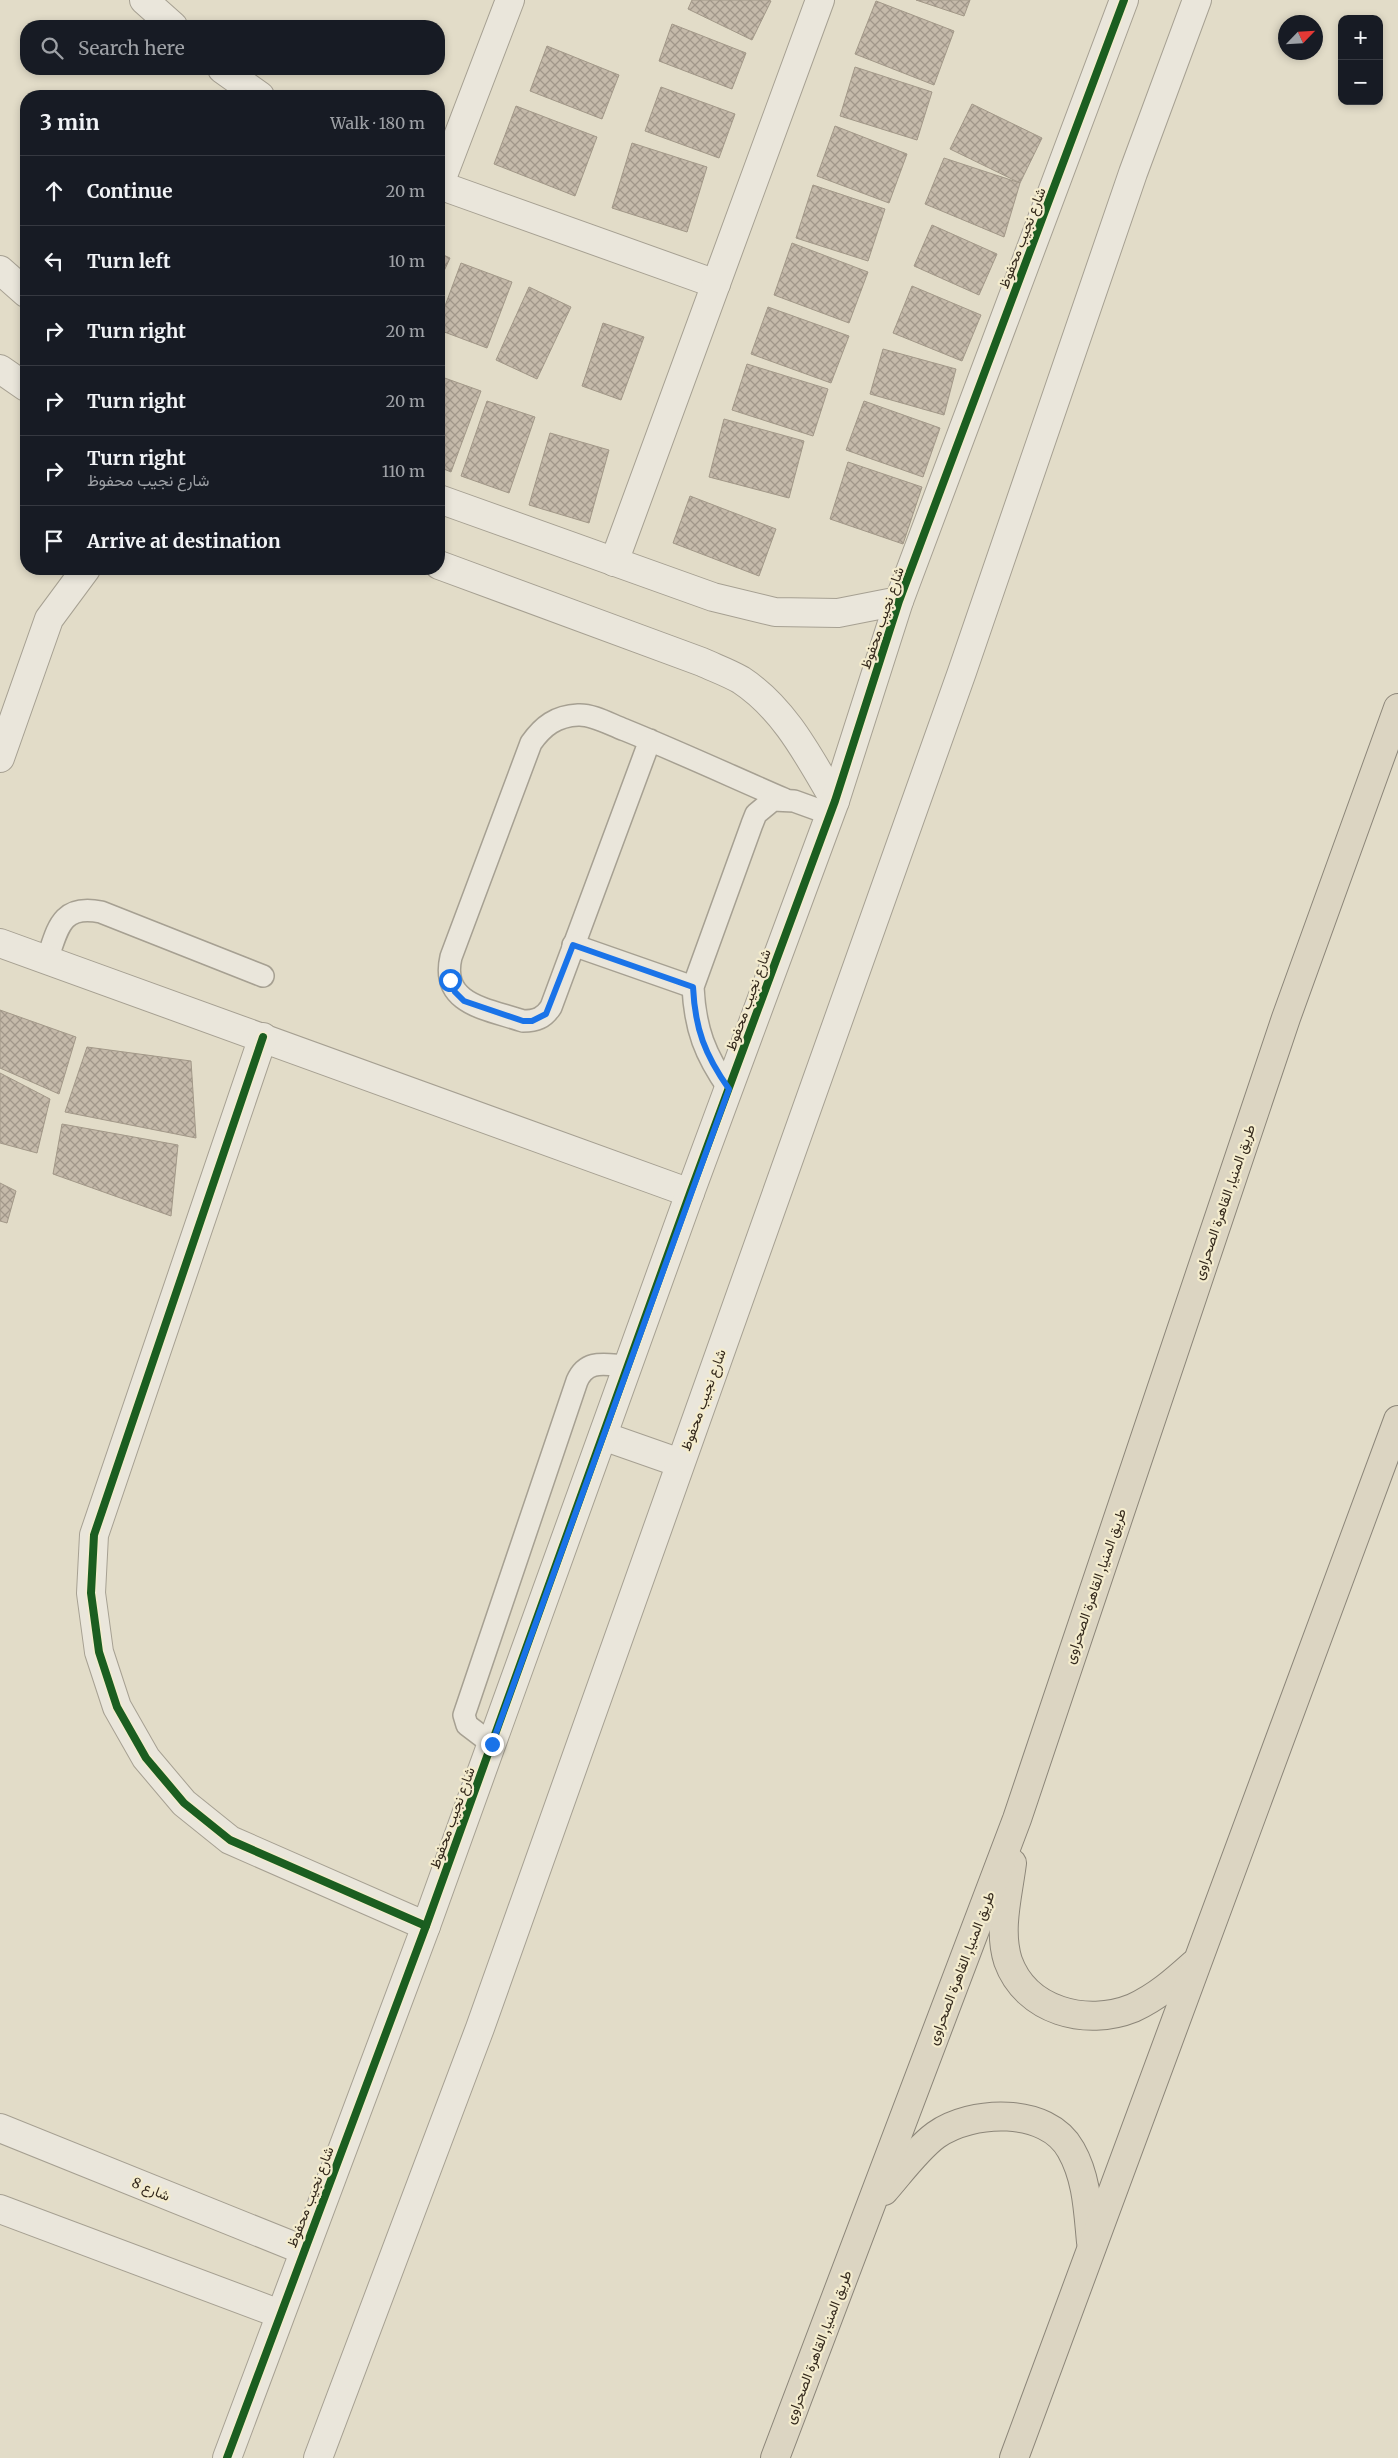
<!DOCTYPE html>
<html lang="en">
<head>
<meta charset="utf-8">
<style>
	body { margin:0; font-family:Merriweather,Vazirmatn,serif; background:#242831; color:#f1f3f6 }
	.controls { position:absolute; right:15px; top:15px; display:grid; overflow:hidden; border-radius:10px; box-shadow:0 2px 8px #0003 }
	.controls button { width:45px; height:45px; display:grid; place-items:center; padding:0; border:0; border-bottom:1px solid #363941; background:#171b24; color:#f1f3f6; font:25px sans-serif }
	.compass { position:absolute; left:1278px; top:15px; width:45px; height:45px; border-radius:50%; background:#171b24; box-shadow:0 2px 8px #0003; rotate:65deg }
	.stop { position:absolute; width:15px; height:15px; margin:-11px; border:4px solid #1a73e8; border-radius:50%; background:#fff }
	.stop.end { background:#1a73e8; border-color:#fff; box-shadow:0 1px 5px #0008 }
	.list { margin:0; padding:0; list-style:none }
	h2 { display:flex; justify-content:space-between; align-items:center; height:65px; margin:0; padding:0 20px; font-size:21px }
	h2 small { font-size:16px; font-weight:400; color:#9ea1a6 }
	.list li { display:grid; grid-template-columns:32px 1fr auto; gap:15px; align-items:center; box-sizing:border-box; height:70px; padding:0 20px; border-top:1px solid #363941 }
	.list b { display:block; font-size:19px; white-space:nowrap }
	.list p { margin:0; font-size:16px; white-space:nowrap; color:#9ea1a6 }
	.list em { font-size:16px; font-style:normal; color:#9ea1a6 }
	.icon { flex:none; width:28px; height:28px; fill:none; stroke:currentColor; stroke-width:2; stroke-linecap:round; stroke-linejoin:round }
	.map { position:relative; flex:none; width:1398px; height:2458px; overflow:hidden }
	.search { position:absolute; background:#171b24; box-shadow:0 2px 8px #0003; left:20px; top:20px; width:425px; height:55px; display:flex; align-items:center; gap:12px; box-sizing:border-box; padding:0 18px; border-radius:20px; color:#9ea1a6; font-size:19px }
	.panel { position:absolute; background:#171b24; box-shadow:0 2px 8px #0003; left:20px; top:90px; width:425px; height:485px; border-radius:20px }
	.map>svg:first-child { display:block }
	.building { fill:url(#building-cross-hatch); stroke:#a29888 }
	.lines { fill:none; stroke-linecap:round; stroke-linejoin:round }
	.service-casing { stroke:#a6a092; stroke-width:24 }
	.minor-casing { stroke:#a6a092; stroke-width:30 }
	.tertiary-casing { stroke:#a6a092; stroke-width:30 }
	.trunk-casing { stroke:#8c8679; stroke-width:30 }
	.service { stroke:#eae6db; stroke-width:21 }
	.minor { stroke:#eae6db; stroke-width:28 }
	.tertiary { stroke:#eae6db; stroke-width:28 }
	.trunk { stroke:#dcd5c2; stroke-width:28 }
	.cycleway-casing { stroke:#f4ecce; stroke-width:11 }
	.cycleway { stroke:#1b5e20; stroke-width:8 }
	.route { stroke:#1a73e8; stroke-width:6 }
	.labels { text-anchor:middle; dominant-baseline:central; stroke-width:4.5; stroke-linejoin:round; paint-order:stroke }
	.street-label { font-size:14px; fill:#34291c; stroke:#f4ecce }
</style>
</head>
<body>
<div class="map">
<svg width="1398" height="2458" viewBox="0 0 1398 2458">
	<defs>
		<pattern id="building-cross-hatch" width="8" height="8" patternUnits="userSpaceOnUse" patternTransform="scale(1.25)"><rect width="8" height="8" fill="#c5baaa"/><path d="M0 0l8 8M0 8l8-8" fill="none" stroke="#a1978a"/></pattern>
	</defs>
	<rect width="100%" height="100%" fill="#e2dcc8"/>
	<g class="building">
		<path d="M692 0H768L771 1 752 40 688 9Z"/>
		<path d="M916 0H970L964 16Z"/>
		<path d="M876 1 954 31 934 85 855 54Z"/>
		<path d="M672 24 746 53 732 89 659 61Z"/>
		<path d="M547 46 619 75 602 119 530 91Z"/>
		<path d="M855 67 932 92 917 140 840 116Z"/>
		<path d="M661 87 735 114 719 158 645 131Z"/>
		<path d="M972 104 1042 138 1020 183 950 149Z"/>
		<path d="M516 106 597 137 575 196 494 164Z"/>
		<path d="M835 126 907 154 889 203 817 176Z"/>
		<path d="M632 143 707 167 687 232 612 208Z"/>
		<path d="M944 158 1020 183 1004 237 925 204Z"/>
		<path d="M813 185 885 209 868 261 796 238Z"/>
		<path d="M932 225 997 254 979 295 914 266Z"/>
		<path d="M792 243 868 272 849 323 774 295Z"/>
		<path d="M439 253 450 258 439 282Z"/>
		<path d="M461 263 512 282 487 348 439 330V322Z"/>
		<path d="M912 286 981 315 962 361 893 333Z"/>
		<path d="M529 287 571 307 537 379 496 360Z"/>
		<path d="M768 307 849 336 831 383 751 354Z"/>
		<path d="M603 323 644 337 621 400 582 386Z"/>
		<path d="M883 349 956 369 944 415 870 394Z"/>
		<path d="M747 364 828 389 813 436 732 410Z"/>
		<path d="M439 376 481 391 451 472 439 467Z"/>
		<path d="M487 401 535 417 509 493 461 476Z"/>
		<path d="M864 401 940 428 923 477 846 450Z"/>
		<path d="M724 419 804 441 789 498 709 477Z"/>
		<path d="M550 433 609 450 589 523 529 505Z"/>
		<path d="M848 462 922 487 903 544 830 519Z"/>
		<path d="M690 496 776 529 759 576 673 543Z"/>
		<path d="M0 1010 76 1037 59 1094 0 1068Z"/>
		<path d="M87 1047 191 1061 196 1138 65 1112Z"/>
		<path d="M0 1073 50 1099 37 1153 0 1143Z"/>
		<path d="M62 1124 178 1145 171 1216 53 1174Z"/>
		<path d="M0 1183 16 1191 7 1223 0 1221Z"/>
	</g>
	<g class="lines">
		<g class="service-casing">
			<g id="service">
				<path d="M650 740 551 1007C544 1018 536 1021 523 1021 488 1009 440 1005 451 957L531 743C543 726 556 716 578 715 593 714 611 725 625 730 679 752 731 776 784 799"/>
				<path d="M573 945 693 987"/>
				<path d="M47 960C58 928 61 904 101 912L263 976"/>
				<path d="M729 1089C705 1055 695 1029 693 987L752 824 756 814 773 800 794 801 830 814"/>
				<path d="M492 1744 467 1725 464 1715 577 1381C587 1358 606 1365 628 1366"/>
			</g>
		</g>
		<g class="minor-casing">
			<g id="minor">
				<path d="M144 0 173 26"/>
				<path d="M222 69 260 96"/>
				<path d="M439 185 716 284"/>
				<path d="M439 186 510 0"/>
				<path d="M0 270 26 293"/>
				<path d="M0 369 26 387"/>
				<path d="M439 499 713 597 775 612 838 613 899 601"/>
				<path d="M614 562 820 0"/>
				<path d="M439 565 702 662C715 668 729 673 741 680 785 709 809 757 835 801"/>
				<path d="M0 758 49 619 86 569"/>
				<path d="M0 943 690 1193"/>
				<path d="M263 1037 94 1535 91 1593 99 1652 117 1707 146 1758 184 1803 230 1840 426 1926"/>
				<path d="M0 2128 303 2250"/>
				<path d="M0 2209 280 2314"/>
			</g>
		</g>
		<g class="tertiary-casing">
			<g id="tertiary">
				<path d="M603 1436 680 1463"/>
				<path d="M227 2458 426 1926 690 1193 835 801 899 601 1124 0"/>
				<path d="M318 2458 480 2028 962 672 1133 173 1197 0"/>
			</g>
		</g>
		<g class="trunk-casing">
			<g id="trunk">
				<path d="M1012 1863C1008 1895 998 1930 1008 1961 1026 2011 1086 2027 1133 2008 1157 1997 1175 1981 1194 1964"/>
				<path d="M884 2191C899 2174 918 2148 936 2135 971 2110 1047 2106 1071 2150 1087 2178 1088 2211 1091 2242"/>
				<path d="M775 2458 1017 1819 1286 1018 1398 708"/>
				<path d="M1014 2458 1398 1420"/>
			</g>
		</g>
		<use href="#service" class="service"/>
		<use href="#minor" class="minor"/>
		<use href="#tertiary" class="tertiary"/>
		<use href="#trunk" class="trunk"/>
		<g class="cycleway-casing">
			<g id="cycleway">
				<path d="M263 1037 94 1535 91 1593 99 1652 117 1707 146 1758 184 1803 230 1840 426 1926"/>
				<path d="M227 2458 426 1926 690 1193 835 801 899 601 1124 0"/>
			</g>
		</g>
		<use href="#cycleway" class="cycleway"/>
	</g>
	<g class="lines">
		<path class="route" d="M450 980 455 992 464 1001 523 1021H532L546 1014 573 945 693 987C695 1029 705 1055 729 1089L492 1744"/>
	</g>
	<g class="labels">
		<g class="street-label">
			<text transform="translate(1022 238) rotate(-69)">شارع نجيب محفوظ</text>
			<text transform="translate(882 618) rotate(-71)">شارع نجيب محفوظ</text>
			<text transform="translate(748 1000) rotate(-70)">شارع نجيب محفوظ</text>
			<text transform="translate(1224 1202) rotate(-71)">طريق المنيا, القاهرة الصحراوى</text>
			<text transform="translate(703 1400) rotate(-70)">شارع نجيب محفوظ</text>
			<text transform="translate(1095 1586) rotate(-71)">طريق المنيا, القاهرة الصحراوى</text>
			<text transform="translate(452 1818) rotate(-70)">شارع نجيب محفوظ</text>
			<text transform="translate(961 1968) rotate(-69)">طريق المنيا, القاهرة الصحراوى</text>
			<text transform="translate(151 2189) rotate(22)">شارع 8</text>
			<text transform="translate(310 2197) rotate(-69)">شارع نجيب محفوظ</text>
			<text transform="translate(818 2347) rotate(-69)">طريق المنيا, القاهرة الصحراوى</text>
		</g>
	</g>
</svg>
<div class="controls">
<button>+</button>
<button>−</button>
</div>
<svg class="compass" viewBox="-18 -18 36 36"><path d="M0-13l5 13h-10z" fill="#e53935"/><path d="M0 13l5-13h-10z" fill="#9ea1a6"/></svg>
<div class="stop" style="left:450px;top:980px"></div>
<div class="stop end" style="left:492px;top:1744px"></div>
<div class="search"><svg class="icon" aria-label="search" viewBox="0 0 24 24"><circle cx="10" cy="10" r="6"/><path d="M15 15l6 6"/></svg>Search here</div>
<section class="panel">
<h2>3 min<small>Walk · 180 m</small></h2>
<ul class="list">
<li><svg class="icon" aria-label="ahead" viewBox="0 0 24 24"><path d="M12 20V5M6 11l6-6 6 6"/></svg><div><b>Continue</b></div><em>20 m</em></li>
<li><svg class="icon" aria-label="left" viewBox="0 0 24 24"><path d="M17 20v-9H6M10 6l-5 5 5 5"/></svg><div><b>Turn left</b></div><em>10 m</em></li>
<li><svg class="icon" aria-label="right" viewBox="0 0 24 24"><path d="M7 20v-9h11M14 6l5 5-5 5"/></svg><div><b>Turn right</b></div><em>20 m</em></li>
<li><svg class="icon" aria-label="right" viewBox="0 0 24 24"><path d="M7 20v-9h11M14 6l5 5-5 5"/></svg><div><b>Turn right</b></div><em>20 m</em></li>
<li><svg class="icon" aria-label="right" viewBox="0 0 24 24"><path d="M7 20v-9h11M14 6l5 5-5 5"/></svg><div><b>Turn right</b><p>شارع نجيب محفوظ</p></div><em>110 m</em></li>
<li><svg class="icon" aria-label="arrive" viewBox="0 0 24 24"><path d="M6 21V4h12l-3 4 3 4H6"/></svg><div><b>Arrive at destination</b></div></li>
</ul>
</section>
</div>
</body>
</html>
